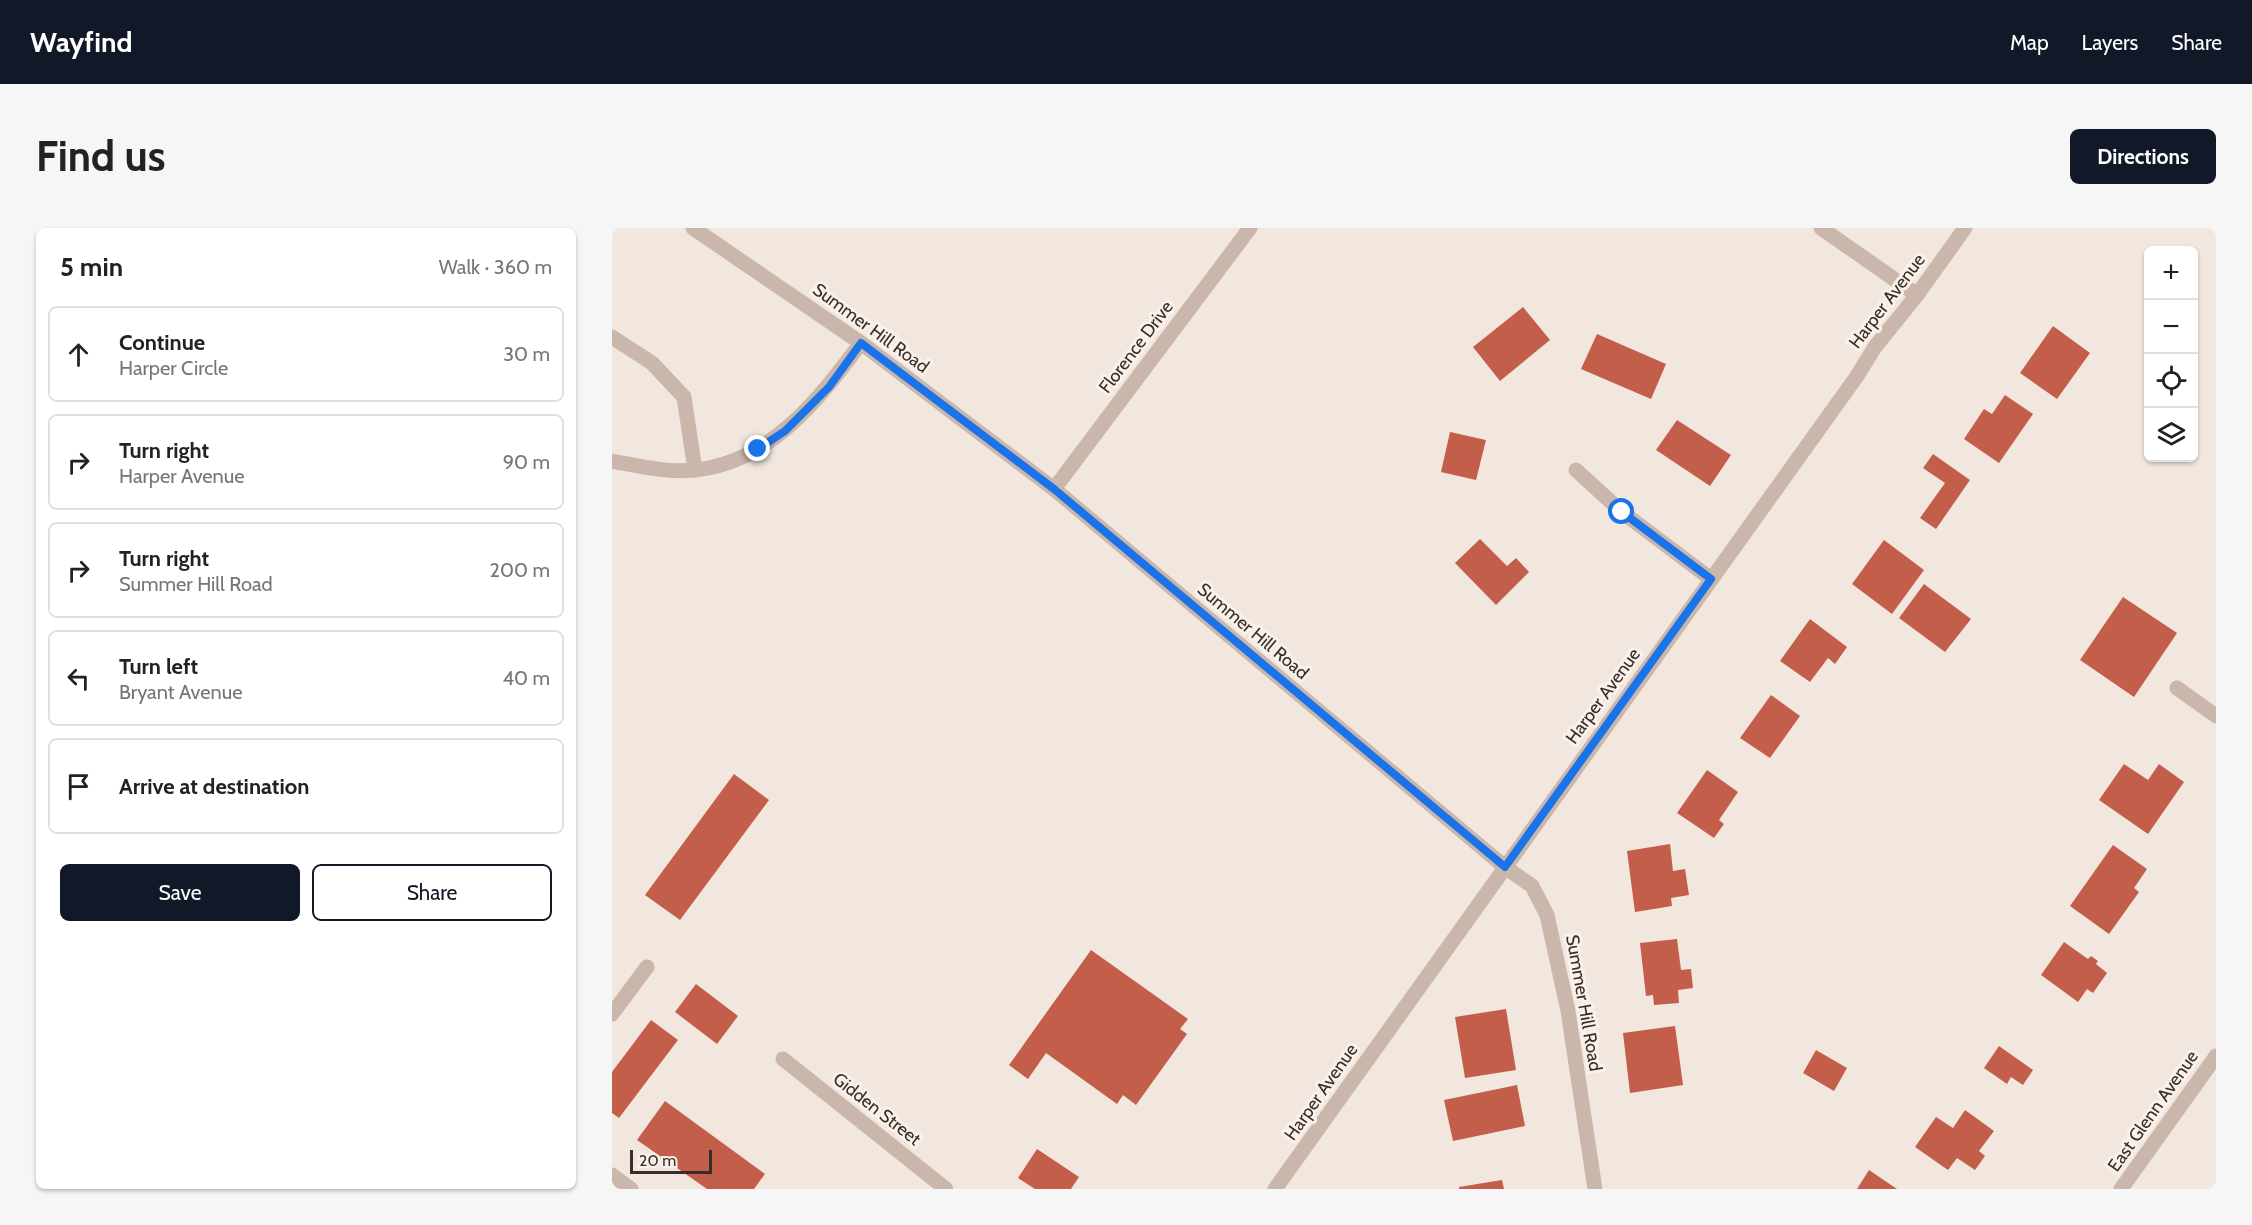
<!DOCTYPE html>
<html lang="en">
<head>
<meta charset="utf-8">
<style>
	body { margin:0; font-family:Cabin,sans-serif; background:#f6f6f6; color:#222 }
	.controls { position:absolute; right:18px; top:18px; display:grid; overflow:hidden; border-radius:9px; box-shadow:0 2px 4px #0004 }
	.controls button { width:54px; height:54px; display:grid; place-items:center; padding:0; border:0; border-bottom:2px solid #e0e0e0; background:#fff; color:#222; font:30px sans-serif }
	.scale { position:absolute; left:18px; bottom:15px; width:82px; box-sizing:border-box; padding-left:6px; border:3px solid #382d29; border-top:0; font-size:16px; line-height:21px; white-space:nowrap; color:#382d29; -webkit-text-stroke:4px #faf1ea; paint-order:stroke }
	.stop { position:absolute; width:18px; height:18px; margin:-14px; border:4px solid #1a73e8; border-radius:50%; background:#fff }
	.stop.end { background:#1a73e8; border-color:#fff; box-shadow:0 2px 6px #0008 }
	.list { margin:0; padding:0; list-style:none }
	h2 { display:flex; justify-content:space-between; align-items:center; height:78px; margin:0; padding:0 24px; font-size:26px }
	h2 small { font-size:20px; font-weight:400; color:#767676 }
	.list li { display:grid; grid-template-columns:39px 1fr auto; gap:18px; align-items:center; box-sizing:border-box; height:96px; margin:0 12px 12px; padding:0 12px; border:2px solid #e0e0e0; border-radius:9px }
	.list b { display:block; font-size:22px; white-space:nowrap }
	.list p { margin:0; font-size:20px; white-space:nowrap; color:#767676 }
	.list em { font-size:20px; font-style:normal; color:#767676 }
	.actions { display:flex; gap:12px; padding:18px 24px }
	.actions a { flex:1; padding:14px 0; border:2px solid #111827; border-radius:9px; text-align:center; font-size:21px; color:#111827 }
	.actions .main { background:#111827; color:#fff }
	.icon { flex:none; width:33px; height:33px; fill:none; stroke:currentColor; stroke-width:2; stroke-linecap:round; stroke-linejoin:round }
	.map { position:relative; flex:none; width:1604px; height:961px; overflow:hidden; border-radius:9px }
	header { display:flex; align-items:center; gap:36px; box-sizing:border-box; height:84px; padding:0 30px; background:#111827; color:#fff }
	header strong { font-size:28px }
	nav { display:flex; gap:33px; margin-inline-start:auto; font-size:21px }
	.intro { display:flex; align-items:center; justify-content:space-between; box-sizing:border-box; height:144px; padding:0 36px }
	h1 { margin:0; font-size:42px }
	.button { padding:15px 27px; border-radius:9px; background:#111827; color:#fff; font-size:21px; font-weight:700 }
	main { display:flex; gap:36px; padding:0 36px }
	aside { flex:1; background:#fff; border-radius:9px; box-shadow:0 2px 4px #0004 }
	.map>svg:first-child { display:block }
	.building { fill:#c35e4b }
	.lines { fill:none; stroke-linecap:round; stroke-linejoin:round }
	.minor { stroke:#cab6aa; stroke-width:15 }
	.route { stroke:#1a73e8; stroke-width:8 }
	.labels { text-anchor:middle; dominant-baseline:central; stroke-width:6; stroke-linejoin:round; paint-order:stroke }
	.street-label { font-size:18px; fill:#382d29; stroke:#faf1ea }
</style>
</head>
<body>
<header>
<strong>Wayfind</strong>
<nav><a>Map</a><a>Layers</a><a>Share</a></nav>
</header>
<div class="intro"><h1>Find us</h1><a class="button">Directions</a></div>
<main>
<aside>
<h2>5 min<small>Walk · 360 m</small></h2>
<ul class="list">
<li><svg class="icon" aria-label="ahead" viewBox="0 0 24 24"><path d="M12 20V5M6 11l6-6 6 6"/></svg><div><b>Continue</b><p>Harper Circle</p></div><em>30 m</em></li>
<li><svg class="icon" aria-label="right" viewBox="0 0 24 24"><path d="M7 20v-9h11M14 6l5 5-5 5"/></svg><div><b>Turn right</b><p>Harper Avenue</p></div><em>90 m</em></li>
<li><svg class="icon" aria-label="right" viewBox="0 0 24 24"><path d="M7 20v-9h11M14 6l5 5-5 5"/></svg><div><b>Turn right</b><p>Summer Hill Road</p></div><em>200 m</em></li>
<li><svg class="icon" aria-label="left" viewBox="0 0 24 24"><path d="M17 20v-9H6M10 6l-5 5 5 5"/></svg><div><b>Turn left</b><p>Bryant Avenue</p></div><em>40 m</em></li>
<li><svg class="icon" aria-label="arrive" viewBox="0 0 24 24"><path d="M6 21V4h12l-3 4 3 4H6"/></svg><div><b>Arrive at destination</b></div></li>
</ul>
<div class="actions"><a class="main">Save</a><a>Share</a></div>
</aside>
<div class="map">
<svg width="1604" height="961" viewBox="0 0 1604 961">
	<rect width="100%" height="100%" fill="#f2e7de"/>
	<g class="building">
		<path d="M911 79 938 112 888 153 861 119Z"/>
		<path d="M1441 98 1478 125 1445 171 1408 145Z"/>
		<path d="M985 106 1054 136 1039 171 969 141Z"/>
		<path d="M1393 167 1421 186 1387 235 1352 211 1372 181 1380 186Z"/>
		<path d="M1065 192 1119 227 1098 258 1044 222Z"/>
		<path d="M838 204 874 212 864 252 829 244Z"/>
		<path d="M1321 226 1358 252 1324 301 1308 290 1333 255 1311 240Z"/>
		<path d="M868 311 895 338 904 330 917 344 884 377 843 335Z"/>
		<path d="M1272 312 1312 342 1280 386 1240 356Z"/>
		<path d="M1312 356 1359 391 1333 424 1287 390Z"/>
		<path d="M1511 369 1565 405 1522 469 1468 432Z"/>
		<path d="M1198 391 1235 419 1223 436 1216 430 1198 454 1168 433Z"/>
		<path d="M1159 467 1188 488 1158 530 1128 510Z"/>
		<path d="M1512 536 1536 552 1547 536 1572 554 1536 606 1487 572Z"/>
		<path d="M1095 542 1126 564 1107 592 1112 596 1102 610 1065 585Z"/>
		<path d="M122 546 157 572 68 692 33 667Z"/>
		<path d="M1058 616 1061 643 1073 641 1077 667 1059 670 1060 678 1023 684 1015 623Z"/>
		<path d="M1501 617 1535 641 1522 660 1527 664 1497 706 1458 678Z"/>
		<path d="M1065 711 1069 742 1079 741 1081 760 1066 762 1067 775 1042 777 1041 767 1034 768 1028 715Z"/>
		<path d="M1452 714 1476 731 1479 728 1486 733 1484 736 1495 745 1481 765 1475 761 1466 774 1429 747Z"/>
		<path d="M479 722 576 791 568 801 575 806 524 877 511 867 505 876 434 825 416 851 397 837Z"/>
		<path d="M84 756 126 788 105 816 63 784Z"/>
		<path d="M894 781 904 842 853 850 843 789Z"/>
		<path d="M39 792 66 812 7 890 0 885V844Z"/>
		<path d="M1063 798 1071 857 1018 865 1011 805Z"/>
		<path d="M1387 818 1421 842 1411 857 1399 849 1395 856 1372 840Z"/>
		<path d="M1204 822 1235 840 1222 863 1191 845Z"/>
		<path d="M905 857 913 898 841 913 832 872Z"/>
		<path d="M53 873 153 946 142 961H95L25 912Z"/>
		<path d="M1353 882 1382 903 1367 923 1373 928 1363 942 1345 930 1336 942 1303 919 1324 889 1341 900Z"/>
		<path d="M425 921 467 949 459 961H423L406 950Z"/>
		<path d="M1257 942 1285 961H1245Z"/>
		<path d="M890 952 892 961H847V959Z"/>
	</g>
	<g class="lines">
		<g class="minor">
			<path d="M81 0 249 115 442 261 893 639 920 658 935 687 956 783 983 961"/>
			<path d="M1209 0 1305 67"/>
			<path d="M0 109 40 135 72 169 83 242"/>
			<path d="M0 233C27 238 55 245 82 242 158 235 207 171 249 115"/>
			<path d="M964 242 1010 284 1099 351"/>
			<path d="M442 261 638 0"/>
			<path d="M1565 460 1604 488"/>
			<path d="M0 786 35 739"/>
			<path d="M171 831 334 961"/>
			<path d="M0 947 19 961"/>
			<path d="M663 961 1245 148 1263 119 1305 67 1353 0"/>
			<path d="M1509 961 1604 828"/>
		</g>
	</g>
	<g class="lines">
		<path class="route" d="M146 221 173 203 217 159 249 115 442 261 893 639 1099 351 1010 284"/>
	</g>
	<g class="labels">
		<g class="street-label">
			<text transform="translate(1275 73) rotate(-53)">Harper Avenue</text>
			<text transform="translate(259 100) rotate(36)">Summer Hill Road</text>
			<text transform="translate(524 119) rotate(-53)">Florence Drive</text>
			<text transform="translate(641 403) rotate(40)">Summer Hill Road</text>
			<text transform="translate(991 468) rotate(-54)">Harper Avenue</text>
			<text transform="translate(972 775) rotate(80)">Summer Hill Road</text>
			<text transform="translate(709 864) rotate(-55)">Harper Avenue</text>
			<text transform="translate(265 881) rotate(38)">Gidden Street</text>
			<text transform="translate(1541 883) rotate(-55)">East Glenn Avenue</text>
		</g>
	</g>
</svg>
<div class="controls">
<button>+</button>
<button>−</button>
<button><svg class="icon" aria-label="locate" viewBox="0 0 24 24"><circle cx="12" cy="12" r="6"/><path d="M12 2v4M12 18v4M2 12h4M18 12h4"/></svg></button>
<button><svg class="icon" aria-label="layers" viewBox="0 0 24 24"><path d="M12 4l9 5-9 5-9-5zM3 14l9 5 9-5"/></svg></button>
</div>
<div class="scale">20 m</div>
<div class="stop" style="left:1010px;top:284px"></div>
<div class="stop end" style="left:146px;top:221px"></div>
</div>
</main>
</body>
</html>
